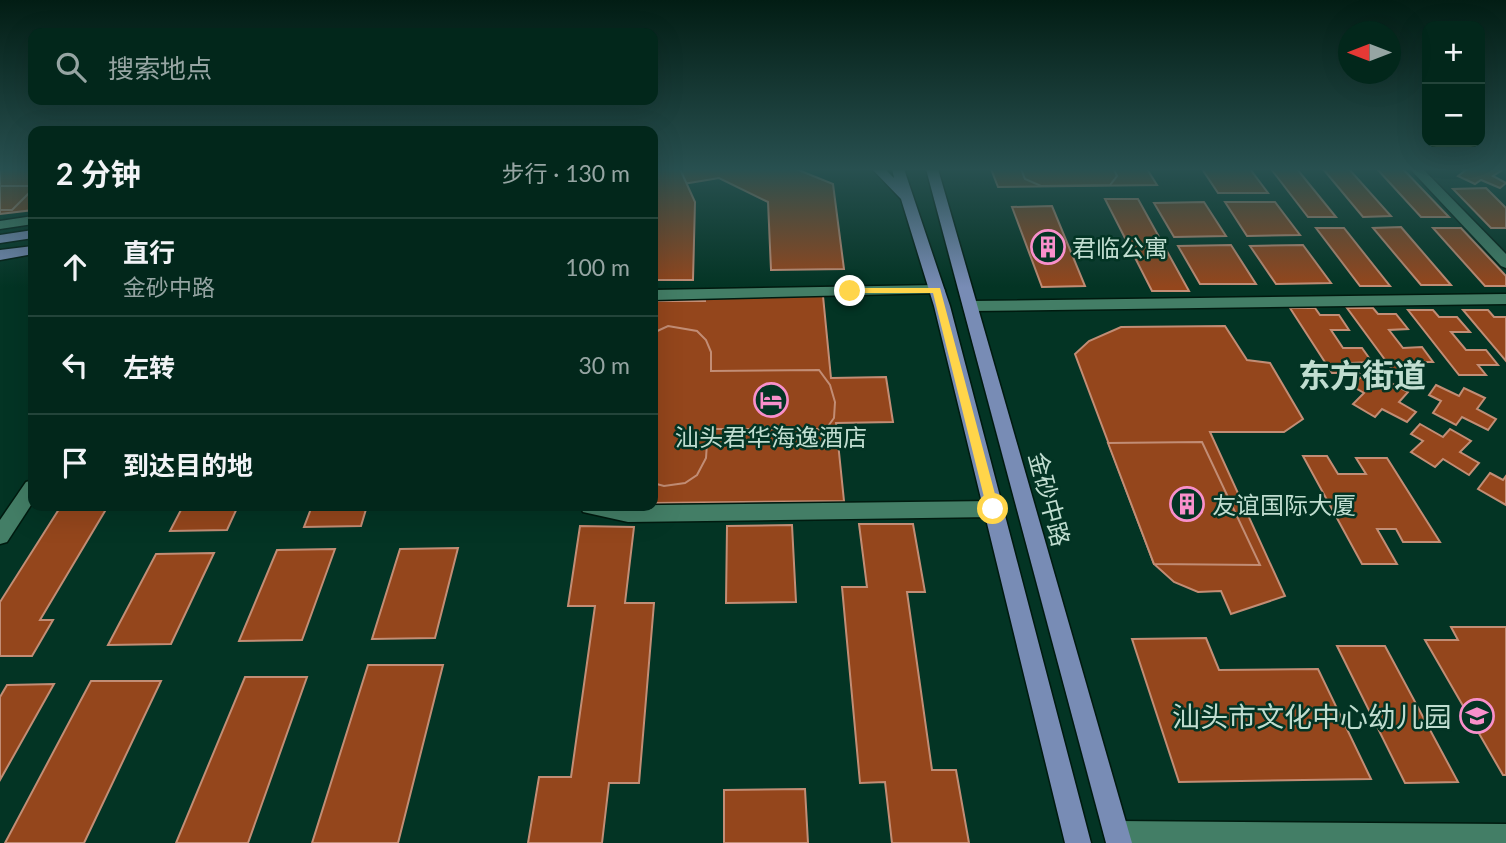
<!DOCTYPE html>
<html lang="zh">
<head>
<meta charset="utf-8">
<style>
	body { margin:0; font-family:Lato,"Noto Sans SC",sans-serif; background:#103328; color:#f1f3f6 }
	.controls { position:absolute; right:21px; top:21px; display:grid; overflow:hidden; border-radius:14px; box-shadow:0 7px 28px #0002 }
	.controls button { width:63px; height:63px; display:grid; place-items:center; padding:0; border:0; border-bottom:2px solid #23443a; background:#02271b; color:#f1f3f6; font:35px sans-serif }
	.compass { position:absolute; left:1338px; top:21px; width:63px; height:63px; border-radius:50%; background:#02271b; box-shadow:0 7px 28px #0002; rotate:270deg }
	.stop { position:absolute; width:21px; height:21px; margin:-16px; border:5px solid #ffd54a; border-radius:50%; background:#fff }
	.stop.end { background:#ffd54a; border-color:#fff; box-shadow:0 2px 7px #0008 }
	.list { margin:0; padding:0; list-style:none }
	h2 { display:flex; justify-content:space-between; align-items:center; height:91px; margin:0; padding:0 28px; font-size:30px }
	h2 small { font-size:23px; font-weight:400; color:#96a5a3 }
	.list li { display:grid; grid-template-columns:46px 1fr auto; gap:21px; align-items:center; box-sizing:border-box; height:98px; padding:0 28px; border-top:2px solid #23443a }
	.list b { display:block; font-size:26px; white-space:nowrap }
	.list p { margin:0; font-size:23px; white-space:nowrap; color:#96a5a3 }
	.list em { font-size:23px; font-style:normal; color:#96a5a3 }
	.icon { flex:none; width:38px; height:38px; fill:none; stroke:currentColor; stroke-width:2; stroke-linecap:round; stroke-linejoin:round }
	.map { position:relative; flex:none; width:1506px; height:843px; overflow:hidden }
	.search { position:absolute; background:#02271b; box-shadow:0 7px 28px #0002; left:28px; top:28px; width:630px; height:77px; display:flex; align-items:center; gap:18px; box-sizing:border-box; padding:0 24px; border-radius:14px; color:#96a5a3; font-size:26px }
	.panel { position:absolute; background:#02271b; box-shadow:0 7px 28px #0002; left:28px; top:126px; width:630px; height:385px; border-radius:14px }
	.map>svg:first-child { display:block }
	.building { fill:#94461c; stroke:#c28d75; stroke-width:2 }
	.lines { fill:none; stroke-linecap:round; stroke-linejoin:round }
	.minor-casing { stroke:#001a0f; stroke-width:3 }
	.major-casing { stroke:#001a0f; stroke-width:3 }
	.minor { fill:#437e66; fill-rule:evenodd }
	.major { fill:#788cb5; fill-rule:evenodd }
	.route { fill:#ffd54a }
	.labels { text-anchor:middle; dominant-baseline:central; stroke-width:5; stroke-linejoin:round; paint-order:stroke }
	.poi-label { font-size:24px; fill:#c0ddd0; stroke:#033424; text-anchor:start }
	.street-label { font-size:24px; fill:#c0ddd0; stroke:#033424 }
	.near-poi-label { font-size:28px; fill:#c0ddd0; stroke:#033424; text-anchor:end }
	.district-label { font-size:32px; font-weight:bold; fill:#c0ddd0; stroke:#033424 }
</style>
</head>
<body>
<div class="map">
<svg width="1506" height="843" viewBox="0 0 1506 843">
	<rect width="100%" height="100%" fill="#033424"/>
	<g class="building">
		<path d="M0 169H33V210L0 214Z"/>
		<path d="M653 169H796L833 184 844 269 771 270 768 202 719 178 653 189Z"/>
		<path d="M653 169H680L695 202 693 280H653V239L657 205 653 194Z"/>
		<path d="M991 169H1147L1157 185 998 187Z"/>
		<path d="M1021 169H1114L1117 176 1110 185 1041 186 1025 179Z"/>
		<path d="M1202 169H1250L1268 193H1218Z"/>
		<path d="M1271 169H1297L1336 217H1308Z"/>
		<path d="M1323 169H1349L1391 216 1363 217Z"/>
		<path d="M1377 169H1403L1449 217H1421Z"/>
		<path d="M1462 169H1496L1501 171 1493 176 1506 183 1500 188 1481 180 1475 184 1458 176 1466 170Z"/>
		<path d="M0 186H33V189L12 210H0Z"/>
		<path d="M1486 188 1506 208V228H1491L1453 189Z"/>
		<path d="M1105 199H1138L1189 291H1152Z"/>
		<path d="M1204 202 1226 236 1174 237 1154 203Z"/>
		<path d="M1225 202H1275L1300 235 1247 236Z"/>
		<path d="M1052 206 1085 286 1042 287 1012 207Z"/>
		<path d="M1401 227 1451 285H1421L1373 228Z"/>
		<path d="M1316 228H1344L1390 286H1360Z"/>
		<path d="M1433 228H1461L1506 276V286H1485Z"/>
		<path d="M1231 245 1256 284H1200L1178 246Z"/>
		<path d="M1303 245 1331 283 1276 284 1250 246Z"/>
		<path d="M705 296H823L831 378 886 377 893 422 836 423 844 501 653 503V301H705Z"/>
		<path d="M1290 308H1315L1320 315H1339L1349 330H1331L1343 348H1362L1372 362 1352 363 1359 373H1332Z"/>
		<path d="M1347 308H1373L1378 314H1396L1408 329 1389 330 1403 348 1422 347 1433 362H1413L1421 372H1394Z"/>
		<path d="M1408 310H1433L1439 317H1457L1470 332H1451L1466 350H1486L1498 365H1478L1486 375H1459Z"/>
		<path d="M1463 310H1488L1494 317H1506V361Z"/>
		<path d="M668 326 697 331 706 340 711 352V371L819 370 830 385 835 402 834 418 826 429H708L706 458 697 475 685 483 664 486 653 483V333Z"/>
		<path d="M1225 326 1247 360 1270 363 1303 419 1284 432H1210L1285 596 1231 614 1221 591 1198 592 1174 582 1154 564 1075 354 1089 341 1121 327Z"/>
		<path d="M1361 377 1382 389 1389 382 1408 392 1399 402 1416 412 1407 422 1382 409 1375 417 1353 404 1364 393 1352 386Z"/>
		<path d="M1436 385 1459 396 1464 388 1485 398 1477 409 1496 419 1488 430 1462 417 1456 425 1433 413 1441 401 1429 395Z"/>
		<path d="M1420 424 1443 437 1450 429 1471 441 1460 452 1479 463 1469 475 1443 459 1435 467 1411 452 1423 441 1411 434Z"/>
		<path d="M1202 442 1260 565 1154 564 1108 443Z"/>
		<path d="M1303 456H1327L1338 474H1366L1356 458H1387L1440 542H1403L1396 529H1377L1397 564H1362Z"/>
		<path d="M1490 473 1503 480 1506 476V505L1478 489Z"/>
		<path d="M61 506H108L40 620H53L32 656H0V602Z"/>
		<path d="M183 506H238L227 530 170 531Z"/>
		<path d="M312 506H367L361 526 304 527Z"/>
		<path d="M859 524H913L925 592H907L932 770H956L969 843H892L885 782 860 783 842 587H867Z"/>
		<path d="M792 525 796 602 726 603 727 526Z"/>
		<path d="M580 526 634 527 625 603H654L639 783H609L602 843H528L539 777H571L595 606H568Z"/>
		<path d="M458 548 435 638 372 639 400 549Z"/>
		<path d="M335 549 302 640 239 641 277 550Z"/>
		<path d="M214 553 171 644 108 645 156 554Z"/>
		<path d="M1451 627H1506V775H1503L1425 640H1458Z"/>
		<path d="M1206 638 1219 670 1318 669 1371 779 1179 782 1132 639Z"/>
		<path d="M1337 646H1385L1458 782 1405 783Z"/>
		<path d="M368 665H443L398 843H312Z"/>
		<path d="M245 677H307L248 843H176Z"/>
		<path d="M91 681H161L84 843H5Z"/>
		<path d="M54 684 0 780V697L7 685Z"/>
		<path d="M805 789 808 843H724V790Z"/>
	</g>
	<g class="lines">
		<g class="minor-casing">
			<g id="minor">
				<path d="M1410 169H1423L1506 254V268L1501 266Z"/>
				<path d="M33 216V224L0 229V221Z"/>
				<path d="M937 285 945 290 942 293 653 300V290Z"/>
				<path d="M1506 294V304L971 311 963 306 971 301Z"/>
				<path d="M33 480V502L7 542 0 544V520L26 482Z"/>
				<path d="M993 501 1000 503 1003 509 1000 515 993 517 628 522 583 512 580 506Z"/>
				<path d="M1116 821 1506 824V843H1110L1104 833 1107 824Z"/>
			</g>
		</g>
		<g class="major-casing">
			<g id="major">
				<path d="M872 169H885L894 178 892 169H904L950 306 1091 843H1065L934 306 901 199Z"/>
				<path d="M926 169H938L1132 843H1106Z"/>
				<path d="M33 230V238L0 243V235Z"/>
				<path d="M33 246V254L0 260V250Z"/>
			</g>
		</g>
		<use href="#minor" class="minor"/>
		<use href="#major" class="major"/>
	</g>
	<linearGradient id="sky" x2="0" y2="1"><stop stop-color="#021d14"/><stop offset="0.59" stop-color="#285050"/><stop offset="1" stop-color="#285050" stop-opacity="0"/></linearGradient>
	<rect width="1506" height="287" fill="url(#sky)"/>
	<path class="route" d="M850 288H940L999 509 998 512 993 514 987 509 933 293H847L846 291Z"/>
	<defs>
		<g id="building-ring" transform="scale(1.75)"><circle r="9.5" fill="#033424" stroke="#f890cb" stroke-width="1.5"/><path d="M-4-6H4V6H1V3H-1V6H-4ZM-2.5-4.3h1.7v1.8h-1.7ZM.8-4.3h1.7v1.8H.8ZM-2.5-1h1.7V.8h-1.7ZM.8-1h1.7V.8H.8Z" fill="#f890cb"/></g>
		<g id="hotel-ring" transform="scale(1.75)"><circle r="9.5" fill="#033424" stroke="#f890cb" stroke-width="1.5"/><path d="M-6-4.5h1.5V1H6V5H4.5V3h-9V5H-6ZM-4 0a1.8 1.8 0 1 1 3.6 0ZM.5 0V-2.5h3Q6-2.5 6 0Z" fill="#f890cb"/></g>
		<g id="school-ring" transform="scale(1.75)"><circle r="9.5" fill="#033424" stroke="#f890cb" stroke-width="1.5"/><path d="M0-5L7-2L0 1L-7-2ZM-4 1L0 2.5L4 1V4Q0 6-4 4Z" fill="#f890cb"/></g>
	</defs>
	<g fill-rule="evenodd">
		<use href="#building-ring" x="1048" y="247"/>
		<use href="#hotel-ring" x="771" y="400"/>
		<use href="#building-ring" x="1187" y="504"/>
		<use href="#school-ring" x="1477" y="716"/>
	</g>
	<g class="labels">
		<g class="poi-label">
			<text x="1072" y="247">君临公寓</text>
			<text x="771" y="436" text-anchor="middle">汕头君华海逸酒店</text>
			<text x="1212" y="504">友谊国际大厦</text>
		</g>
		<g class="street-label">
			<text transform="translate(1050 499) rotate(75)">金砂中路</text>
		</g>
		<g class="near-poi-label">
			<text x="1452" y="716">汕头市文化中心幼儿园</text>
		</g>
		<g class="district-label">
			<text x="1362" y="374">东方街道</text>
		</g>
	</g>
</svg>
<div class="controls">
<button>+</button>
<button>−</button>
</div>
<svg class="compass" viewBox="-18 -18 36 36"><path d="M0-13l5 13h-10z" fill="#e53935"/><path d="M0 13l5-13h-10z" fill="#96a5a3"/></svg>
<div class="stop" style="left:993px;top:509px"></div>
<div class="stop end" style="left:850px;top:291px"></div>
<div class="search"><svg class="icon" aria-label="search" viewBox="0 0 24 24"><circle cx="10" cy="10" r="6"/><path d="M15 15l6 6"/></svg>搜索地点</div>
<section class="panel">
<h2>2 分钟<small>步行 · 130 m</small></h2>
<ul class="list">
<li><svg class="icon" aria-label="ahead" viewBox="0 0 24 24"><path d="M12 20V5M6 11l6-6 6 6"/></svg><div><b>直行</b><p>金砂中路</p></div><em>100 m</em></li>
<li><svg class="icon" aria-label="left" viewBox="0 0 24 24"><path d="M17 20v-9H6M10 6l-5 5 5 5"/></svg><div><b>左转</b></div><em>30 m</em></li>
<li><svg class="icon" aria-label="arrive" viewBox="0 0 24 24"><path d="M6 21V4h12l-3 4 3 4H6"/></svg><div><b>到达目的地</b></div></li>
</ul>
</section>
</div>
</body>
</html>
